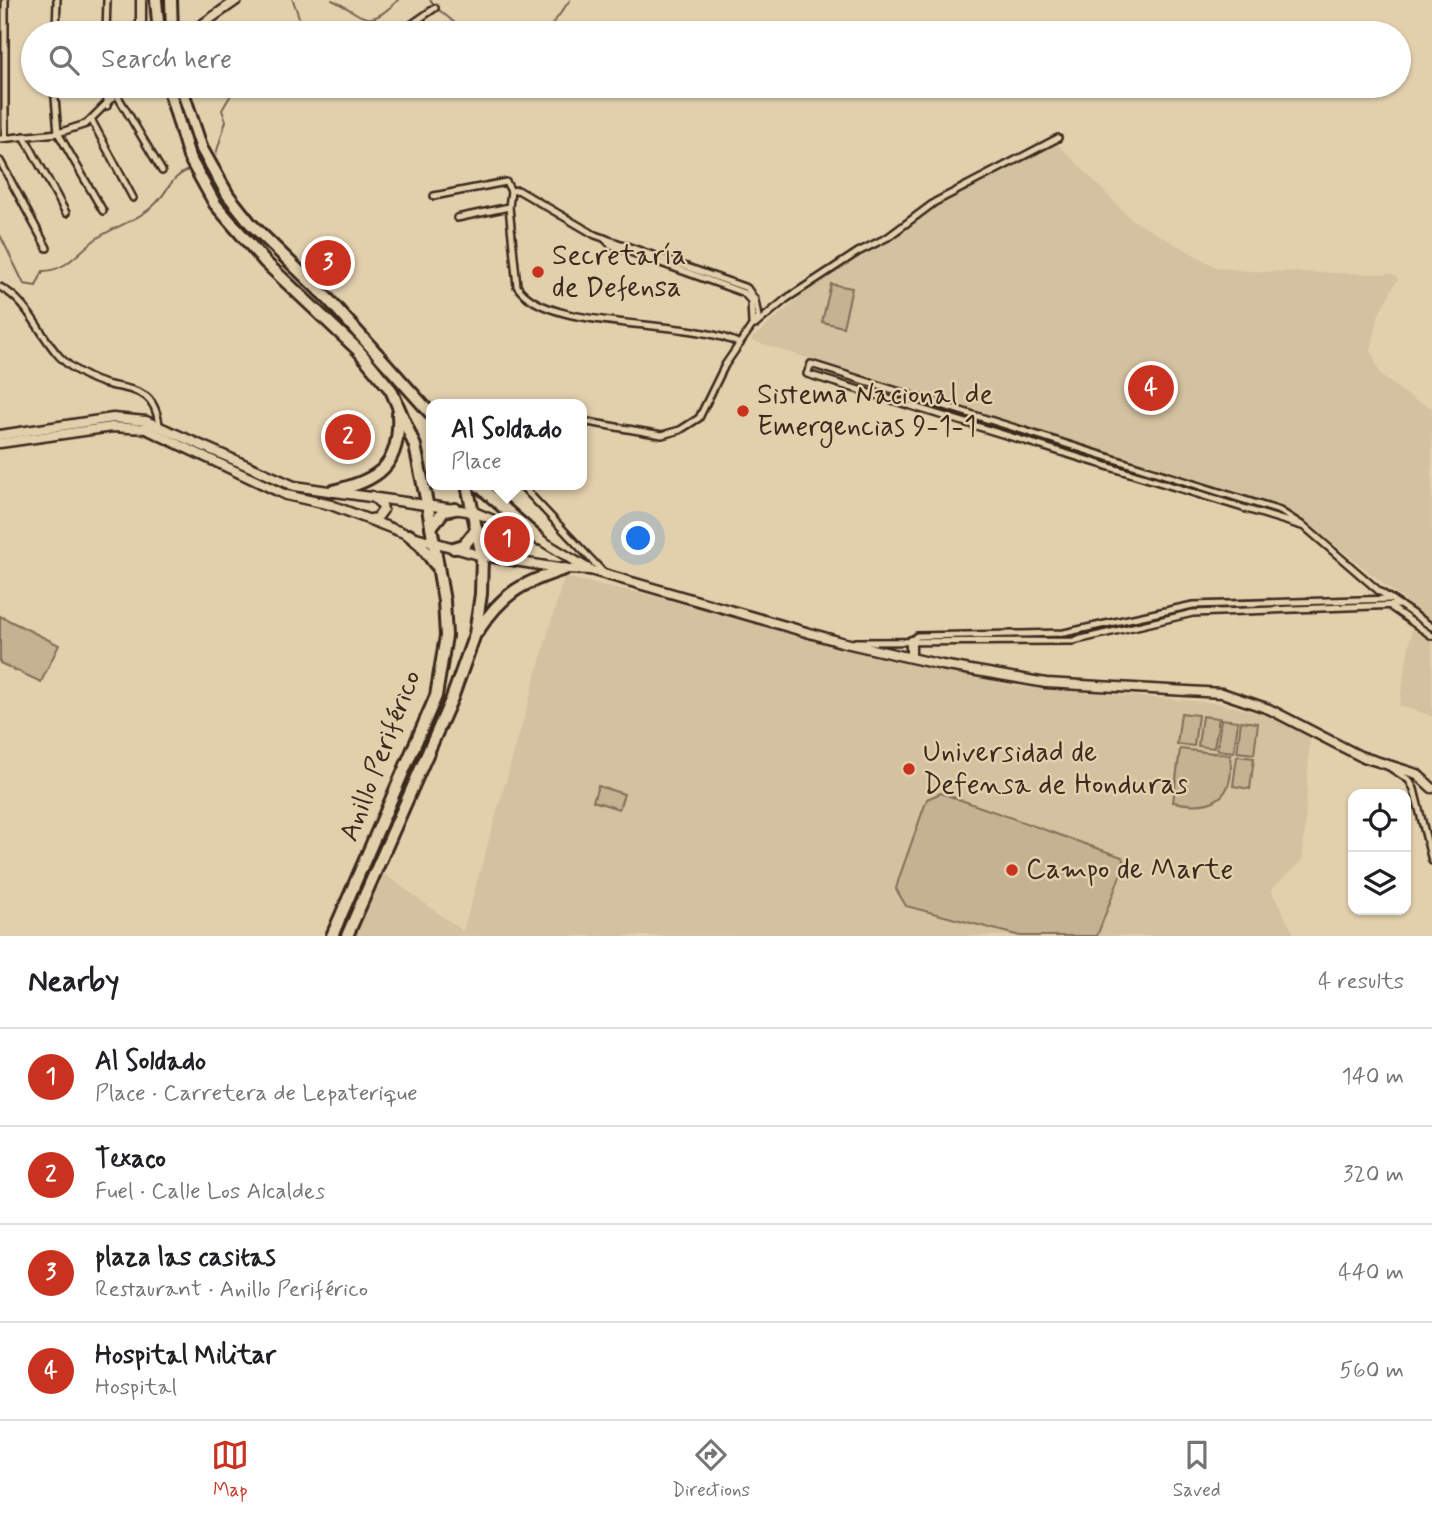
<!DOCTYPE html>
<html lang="en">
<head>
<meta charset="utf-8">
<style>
	body { margin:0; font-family:Mynerve,sans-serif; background:#f2f2f2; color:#202124 }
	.controls { position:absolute; right:21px; bottom:21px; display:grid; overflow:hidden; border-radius:14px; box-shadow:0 2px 5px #0004 }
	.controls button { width:63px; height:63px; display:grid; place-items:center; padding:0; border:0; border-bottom:2px solid #e0e0e0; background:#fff; color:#202124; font:35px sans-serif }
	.you { position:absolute; left:639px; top:539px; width:24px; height:24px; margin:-18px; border:5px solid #fff; border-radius:50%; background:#1a73e8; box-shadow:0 0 0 10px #1a73e833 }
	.badge { display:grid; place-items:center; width:46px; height:46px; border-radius:50%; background:#c8321e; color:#fff; font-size:23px; font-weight:700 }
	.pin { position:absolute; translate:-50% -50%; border:4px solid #fff; box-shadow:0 2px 7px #0006 }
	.popup { position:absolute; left:426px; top:399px; width:161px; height:91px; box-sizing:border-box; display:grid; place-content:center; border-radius:14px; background:#fff; filter:drop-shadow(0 2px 5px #0005); font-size:23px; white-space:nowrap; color:#757577 }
	.popup b { font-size:26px; color:#202124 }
	.popup::after { content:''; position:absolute; left:50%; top:100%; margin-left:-14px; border:14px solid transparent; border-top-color:#fff }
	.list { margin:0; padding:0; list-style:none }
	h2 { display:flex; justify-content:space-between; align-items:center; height:91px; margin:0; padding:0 28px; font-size:30px }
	h2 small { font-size:23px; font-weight:400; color:#757577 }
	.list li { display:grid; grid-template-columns:46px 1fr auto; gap:21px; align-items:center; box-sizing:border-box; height:98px; padding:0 28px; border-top:2px solid #e0e0e0 }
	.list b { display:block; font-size:26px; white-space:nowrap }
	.list p { margin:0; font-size:23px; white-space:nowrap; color:#757577 }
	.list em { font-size:23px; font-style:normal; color:#757577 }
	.icon { flex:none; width:38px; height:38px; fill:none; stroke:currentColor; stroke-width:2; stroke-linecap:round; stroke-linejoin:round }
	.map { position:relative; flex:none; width:1432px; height:936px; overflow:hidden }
	.search { position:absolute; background:#fff; box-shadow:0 2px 5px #0004; left:21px; right:21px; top:21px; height:77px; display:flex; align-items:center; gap:18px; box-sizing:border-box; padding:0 24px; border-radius:38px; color:#757577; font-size:26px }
	.sheet { height:483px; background:#fff }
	nav { display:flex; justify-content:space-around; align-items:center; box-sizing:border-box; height:98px; border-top:2px solid #e0e0e0; background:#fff; font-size:19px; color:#757577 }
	nav a { display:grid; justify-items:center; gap:4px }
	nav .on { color:#c8321e }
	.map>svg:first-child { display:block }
	.built { fill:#d3c1a0 }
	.green { fill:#c4b293; stroke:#806e58; stroke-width:2 }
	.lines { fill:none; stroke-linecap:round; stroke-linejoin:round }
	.stream { stroke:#756450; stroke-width:2 }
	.street-casing { stroke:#3b2a1e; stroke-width:10 }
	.secondary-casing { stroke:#3b2a1e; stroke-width:13 }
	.highway-casing { stroke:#3b2a1e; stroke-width:16 }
	.street { stroke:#e2d0ad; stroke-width:5 }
	.secondary { stroke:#e2d0ad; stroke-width:8 }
	.highway { stroke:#e2d0ad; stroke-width:10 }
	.poi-dot { fill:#c8321e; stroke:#e2d0ad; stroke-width:2.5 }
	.labels { text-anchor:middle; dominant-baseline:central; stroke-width:5; stroke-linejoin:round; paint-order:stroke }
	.poi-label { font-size:28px; fill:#3b2a1e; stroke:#e2d0ad; text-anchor:start }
	.street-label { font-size:28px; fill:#3b2a1e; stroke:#e2d0ad }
</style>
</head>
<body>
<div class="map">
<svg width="1432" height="936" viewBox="0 0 1432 936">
	<rect width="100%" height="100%" fill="#e2d0ad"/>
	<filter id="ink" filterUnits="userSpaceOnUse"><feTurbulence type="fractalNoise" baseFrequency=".0143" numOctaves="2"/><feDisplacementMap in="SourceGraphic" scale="14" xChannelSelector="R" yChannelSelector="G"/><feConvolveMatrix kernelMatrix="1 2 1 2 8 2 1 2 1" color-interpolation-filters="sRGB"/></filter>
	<g filter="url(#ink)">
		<g class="built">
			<path d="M1056 142 1131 219 1216 267 1248 271 1392 274 1398 278 1379 314 1371 351 1381 376 1416 401 1432 408V623L1307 522 1283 508 750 340 805 293 861 254 891 240 939 206Z"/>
			<path d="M564 577 700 606 915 666 1021 687 1218 703 1267 715 1310 737 1303 859 1271 890 1295 936H356L383 873 463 931Z"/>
			<path d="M1412 628 1432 642V716L1399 706Z"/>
		</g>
		<g class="green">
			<path d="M831 284 852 288 843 327 822 322Z"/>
			<path d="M0 616 59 645 41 682 0 663Z"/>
			<path d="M1181 713 1198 715 1194 746 1177 744Z"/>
			<path d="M1202 716 1219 718 1214 748 1198 746Z"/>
			<path d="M1221 719 1238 721 1234 752 1217 750Z"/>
			<path d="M1241 721 1258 723 1254 754 1237 752Z"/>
			<path d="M1180 749 1230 755C1236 800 1212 810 1173 802Z"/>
			<path d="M1237 756 1254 758 1250 789 1233 786Z"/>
			<path d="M598 786 624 794 619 809 593 801Z"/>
			<path d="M941 793 1122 857 1125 863 1097 936H1020L906 906 896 889 899 878 927 799Z"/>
		</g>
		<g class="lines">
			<g class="stream">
				<path d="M293 0 302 26 298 33"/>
				<path d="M332 0C365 15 366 32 398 0"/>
				<path d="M430 0 434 5"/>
				<path d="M438 9 467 33"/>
				<path d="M534 33 552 25 570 0"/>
				<path d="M216 154 226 121 222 110 236 86"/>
				<path d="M0 235 24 284 36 286 43 271C68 271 80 249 99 237 116 226 136 221 152 207 169 193 167 179 190 169"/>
			</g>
			<g class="street-casing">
				<g id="street">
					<path d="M56 33 57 0"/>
					<path d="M106 33 107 0"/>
					<path d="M399 33 435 8"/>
					<path d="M54 86 58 133 103 211"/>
					<path d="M107 86V106"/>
					<path d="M117 95 162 171"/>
					<path d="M92 121 133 198"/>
					<path d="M24 136 66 213"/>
					<path d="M5 138V1"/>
					<path d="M0 139 58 133 86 124 124 86"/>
					<path d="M0 161 47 248"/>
					<path d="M434 196 506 182 511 191"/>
					<path d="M457 218 509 207"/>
					<path d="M604 238 611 245 744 293 751 301 752 324"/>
					<path d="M0 287C28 301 39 334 59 356 72 370 92 381 110 385 138 391 154 391 159 424"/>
					<path d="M755 325 786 299 858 252 888 237 935 202 1058 138"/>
					<path d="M582 421 662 435 680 430 699 418 725 365 758 317 755 300 747 288 595 235 518 190 511 191 509 207 517 286C547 333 689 317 740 344"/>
					<path d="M521 485 603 572"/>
					<path d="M1305 527 807 374 811 364 1280 511 1305 527 1379 591 1432 627"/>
					<path d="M1392 608 1432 636"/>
					<path d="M911 641 917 636 1064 633 1193 605 1392 599"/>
					<path d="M855 642 1073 641 1193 613 1400 605"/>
					<path d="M1389 767 1409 780 1414 789 1432 861"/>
				</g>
			</g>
			<g class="secondary-casing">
				<g id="secondary">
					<path d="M141 33V0"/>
					<path d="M190 33 237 0"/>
					<path d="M0 435 113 418 146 421 294 486 474 512 539 539 590 570"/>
					<path d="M0 443 112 427 146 429 286 495 331 505 409 535 482 556 565 569 590 570 841 642 942 665 1046 683 1222 693 1269 709 1360 756 1417 774 1432 788"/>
					<path d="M371 519 377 518 383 510 382 505 372 496"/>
					<path d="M911 656V641"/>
				</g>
			</g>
			<g class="highway-casing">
				<g id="highway">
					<path d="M156 0 159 33"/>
					<path d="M171 0 172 33"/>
					<path d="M168 86 189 157 215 204 265 262 358 350 391 390 415 446 427 503 444 601 446 636 436 696 332 936"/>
					<path d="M181 86 202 149 228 195 251 224 329 300 432 415"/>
					<path d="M478 485 539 539"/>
					<path d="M333 491C379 480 401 466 398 413"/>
					<path d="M431 527 444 511 455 509"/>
					<path d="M409 535 421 545 435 564"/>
					<path d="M454 548 464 545 477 529"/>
					<path d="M477 632C503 593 521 583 565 569"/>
					<path d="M347 936 452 698 475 634 481 594 482 556 467 485"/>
				</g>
			</g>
			<use href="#street" class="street"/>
			<use href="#secondary" class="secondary"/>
			<use href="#highway" class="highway"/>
		</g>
	</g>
	<g class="poi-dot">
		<circle cx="538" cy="272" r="7"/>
		<circle cx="743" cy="411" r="7"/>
		<circle cx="909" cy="769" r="7"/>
		<circle cx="1012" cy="870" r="7"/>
	</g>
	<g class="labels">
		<g class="poi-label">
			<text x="552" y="256">Secretaría<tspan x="552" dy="32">de Defensa</tspan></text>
			<text x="757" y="395">Sistema Nacional de<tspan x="757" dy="32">Emergencias 9-1-1</tspan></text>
			<text x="923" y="753">Universidad de<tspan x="923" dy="32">Defensa de Honduras</tspan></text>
			<text x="1026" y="870">Campo de Marte</text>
		</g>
		<g class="street-label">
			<text transform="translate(381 756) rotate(-69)">Anillo Periférico</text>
		</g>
	</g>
</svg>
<div class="controls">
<button><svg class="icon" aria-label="locate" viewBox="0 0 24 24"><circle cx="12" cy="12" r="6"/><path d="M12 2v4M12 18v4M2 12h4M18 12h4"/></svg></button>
<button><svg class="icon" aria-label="layers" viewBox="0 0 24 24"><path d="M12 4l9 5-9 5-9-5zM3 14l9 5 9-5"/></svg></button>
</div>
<div class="you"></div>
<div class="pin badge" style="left:507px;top:539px">1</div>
<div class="popup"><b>Al Soldado</b>Place</div>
<div class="pin badge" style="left:348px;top:437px">2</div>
<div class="pin badge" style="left:328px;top:263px">3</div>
<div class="pin badge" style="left:1151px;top:388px">4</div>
<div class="search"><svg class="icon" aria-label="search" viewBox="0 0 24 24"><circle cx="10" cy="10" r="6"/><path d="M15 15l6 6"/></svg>Search here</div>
</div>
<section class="sheet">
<h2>Nearby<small>4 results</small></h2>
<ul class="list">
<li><span class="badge">1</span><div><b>Al Soldado</b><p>Place · Carretera de Lepaterique</p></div><em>140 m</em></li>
<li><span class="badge">2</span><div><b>Texaco</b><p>Fuel · Calle Los Alcaldes</p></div><em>320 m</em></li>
<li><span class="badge">3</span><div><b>plaza las casitas</b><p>Restaurant · Anillo Periférico</p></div><em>440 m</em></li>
<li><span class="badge">4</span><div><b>Hospital Militar</b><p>Hospital</p></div><em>560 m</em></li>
</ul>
</section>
<nav>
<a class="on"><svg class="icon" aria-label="map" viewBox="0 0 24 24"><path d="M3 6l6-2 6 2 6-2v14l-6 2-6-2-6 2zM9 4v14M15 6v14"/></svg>Map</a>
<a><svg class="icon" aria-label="directions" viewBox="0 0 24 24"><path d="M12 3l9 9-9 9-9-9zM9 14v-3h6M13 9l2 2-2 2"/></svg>Directions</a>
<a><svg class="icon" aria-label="saved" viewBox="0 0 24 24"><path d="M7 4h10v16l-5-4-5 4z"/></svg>Saved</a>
</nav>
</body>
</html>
